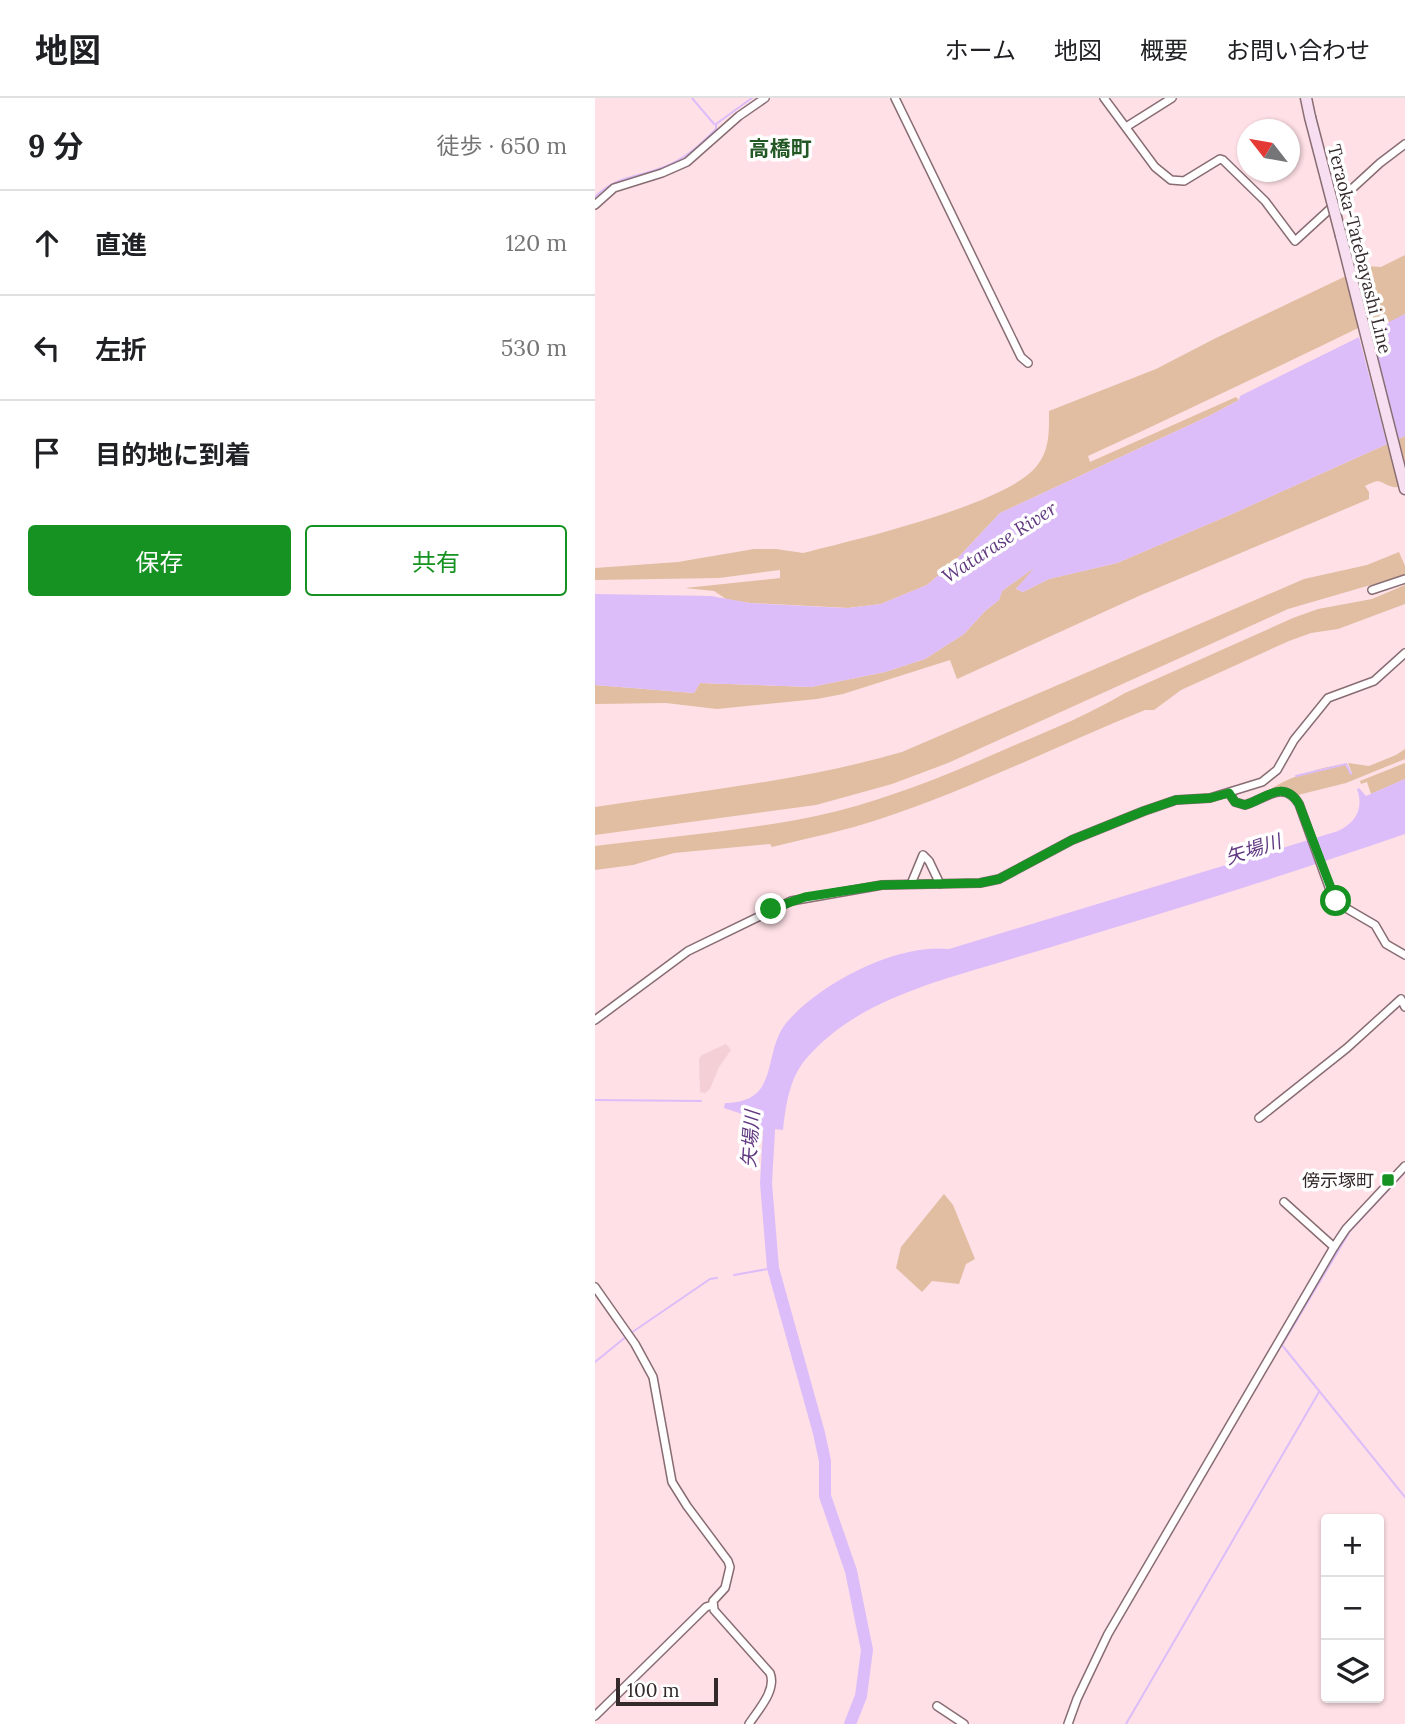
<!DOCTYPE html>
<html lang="ja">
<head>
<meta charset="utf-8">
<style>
	body { margin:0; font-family:Lora,"Noto Sans JP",serif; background:#f2f2f2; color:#202124 }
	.controls { position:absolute; right:21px; bottom:21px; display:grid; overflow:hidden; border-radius:7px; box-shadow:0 2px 5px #0004 }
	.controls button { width:63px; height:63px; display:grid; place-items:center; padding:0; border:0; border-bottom:2px solid #e0e0e0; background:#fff; color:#202124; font:35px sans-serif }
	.compass { position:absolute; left:642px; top:21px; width:63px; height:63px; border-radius:50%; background:#fff; box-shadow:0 2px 5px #0004; rotate:301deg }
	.scale { position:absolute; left:21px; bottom:18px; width:102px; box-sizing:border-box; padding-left:7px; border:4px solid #34292b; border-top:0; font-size:19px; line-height:24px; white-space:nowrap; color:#34292b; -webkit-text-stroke:5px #fff; paint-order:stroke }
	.stop { position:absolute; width:21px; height:21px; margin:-16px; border:5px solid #159221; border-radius:50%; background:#fff }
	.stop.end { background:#159221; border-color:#fff; box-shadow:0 2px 7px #0008 }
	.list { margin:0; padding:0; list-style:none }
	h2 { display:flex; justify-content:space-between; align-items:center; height:91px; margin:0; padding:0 28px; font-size:30px }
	h2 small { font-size:23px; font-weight:400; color:#757577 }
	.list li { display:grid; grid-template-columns:46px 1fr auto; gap:21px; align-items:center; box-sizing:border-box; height:105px; padding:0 28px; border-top:2px solid #e0e0e0 }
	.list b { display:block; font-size:26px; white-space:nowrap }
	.list em { font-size:23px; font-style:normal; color:#757577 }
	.actions { display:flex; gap:14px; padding:21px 28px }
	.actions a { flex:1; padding:16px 0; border:2px solid #159221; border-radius:7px; text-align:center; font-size:24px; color:#159221 }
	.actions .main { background:#159221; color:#fff }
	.icon { flex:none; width:38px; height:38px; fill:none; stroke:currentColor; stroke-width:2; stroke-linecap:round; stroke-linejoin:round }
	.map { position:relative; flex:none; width:810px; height:1626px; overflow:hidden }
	header { display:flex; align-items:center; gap:42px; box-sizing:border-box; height:98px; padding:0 35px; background:#fff; border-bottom:2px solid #e0e0e0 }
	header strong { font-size:33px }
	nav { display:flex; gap:38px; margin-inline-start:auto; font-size:24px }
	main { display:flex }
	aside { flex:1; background:#fff }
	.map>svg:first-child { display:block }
	.built { fill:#f4cfd6 }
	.green { fill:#e1bda1 }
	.water { fill:#ddbdf9 }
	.pier { fill:#fee0e6 }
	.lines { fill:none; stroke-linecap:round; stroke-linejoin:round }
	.stream { stroke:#ddbdf9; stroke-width:2 }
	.river { stroke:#ddbdf9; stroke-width:12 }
	.street-casing { stroke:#886d73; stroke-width:10 }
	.secondary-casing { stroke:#886d73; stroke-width:13 }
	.street { stroke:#fff; stroke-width:7 }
	.secondary { stroke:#f7dff1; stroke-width:10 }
	.secondary-bridge-casing { stroke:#886d73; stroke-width:13; stroke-linecap:butt }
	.secondary-bridge { stroke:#f7dff1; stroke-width:10 }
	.route { stroke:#159221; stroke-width:9 }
	.poi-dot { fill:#159221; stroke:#fff; stroke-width:2.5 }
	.labels { text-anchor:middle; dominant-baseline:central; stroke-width:7; stroke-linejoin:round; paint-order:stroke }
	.street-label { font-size:18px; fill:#34292b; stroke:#fff }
	.poi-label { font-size:18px; fill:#34292b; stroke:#fff; text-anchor:end }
	.water-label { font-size:19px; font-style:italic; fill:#613980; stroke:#fff }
	.quarter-label { font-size:21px; font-weight:bold; fill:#235824; stroke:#fff }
</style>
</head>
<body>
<header>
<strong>地図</strong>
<nav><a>ホーム</a><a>地図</a><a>概要</a><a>お問い合わせ</a></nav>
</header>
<main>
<aside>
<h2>9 分<small>徒歩 · 650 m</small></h2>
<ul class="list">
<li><svg class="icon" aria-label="ahead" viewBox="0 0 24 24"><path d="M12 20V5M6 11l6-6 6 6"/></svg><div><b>直進</b></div><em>120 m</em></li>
<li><svg class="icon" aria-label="left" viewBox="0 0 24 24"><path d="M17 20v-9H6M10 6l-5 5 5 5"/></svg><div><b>左折</b></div><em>530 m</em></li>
<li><svg class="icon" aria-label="arrive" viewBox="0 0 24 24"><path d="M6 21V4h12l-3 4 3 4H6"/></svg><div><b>目的地に到着</b></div></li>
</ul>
<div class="actions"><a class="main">保存</a><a>共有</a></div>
</aside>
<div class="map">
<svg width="810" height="1626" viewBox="0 0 810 1626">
	<rect width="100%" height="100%" fill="#fee0e6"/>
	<path class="built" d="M131 946 136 952 124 969 115 991 110 995 105 994 104 961 107 957Z"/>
	<g class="green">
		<path d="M810 157V216L794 225 790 217C693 264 593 312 493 358L495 364 641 299 644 302 614 318 405 415 359 464 332 487 286 506 253 510 155 505 131 501 119 493 90 490 185 480V472L124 480 0 482V470L83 464 159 451H181L208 455C260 442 409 407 441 369 455 352 454 334 454 313L561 271 619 241 772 168 786 169Z"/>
		<path d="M810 338V388C806 388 802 390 798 389 783 385 788 379 770 388L774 394V401L546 497 362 581 355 562 248 596 222 601 122 611 71 605 0 606V587L99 595 105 585 216 589 290 574 330 561 369 536 390 513 404 502 407 493 443 467 421 491 428 494 454 481 522 465 637 416Z"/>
		<path d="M804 454 810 468V477L693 511 353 665 297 686 221 707 0 737V709C103 693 207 683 307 654L709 481 772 467Z"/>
		<path d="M810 487V506L743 531 716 535 694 543 586 592 559 612H550C462 648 376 691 285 721 249 733 213 740 177 749L175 746 79 755 38 767 0 772V748C73 739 148 733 221 718 290 703 355 676 420 647 458 631 495 616 530 595L698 520 723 511 777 501Z"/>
		<path d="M810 651V661L751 685 703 697 695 690H677C699 677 724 670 750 666L755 676 757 675 753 665 774 668 801 657Z"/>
		<path d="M810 665V681L776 696 772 684 766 686 765 683Z"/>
		<path d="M349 1096 358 1107 380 1161 371 1166 364 1186 337 1183 327 1194 301 1170 306 1149Z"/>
	</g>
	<g class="water">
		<path d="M810 216V338L637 416 522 465 454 481 428 494 421 491 439 470 407 493 404 502 390 513 369 536 330 561 290 574 216 589 105 585 99 595 0 587V496L116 498 155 505 229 509 253 510 286 506 332 487 359 464 405 415 614 318 644 302 645 298Z"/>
		<path d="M810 681V736C723 766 636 794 548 821 501 835 454 850 406 864 337 885 259 904 210 962 194 982 191 1007 188 1032L161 1029 156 1019 129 1010 130 1005C187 1004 166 955 192 924 225 885 302 845 354 851L743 733C761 725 769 710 762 691L764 690 771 698Z"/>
	</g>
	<path class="pier" d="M793 221 794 225 774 235 803 346 793 350 764 239 641 299 644 295Z"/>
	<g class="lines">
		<g class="stream">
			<path d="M97 0 119 26"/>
			<path d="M0 99C22 77 42 80 69 69 90 61 105 47 121 31V26L157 0"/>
			<path d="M701 678 751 666 756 676"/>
			<path d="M0 1002 106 1003"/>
			<path d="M810 1074 755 1133 687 1247 810 1399"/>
			<path d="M139 1177 178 1170"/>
			<path d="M36 1235 115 1181 122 1180"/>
			<path d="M0 1264 32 1238"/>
			<path d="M531 1626 724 1294"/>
		</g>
		<path class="river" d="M175 1016 171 1085 178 1170 224 1335 230 1363V1398L256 1473 272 1552 266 1598 255 1626"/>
		<g class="street-casing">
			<g id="street">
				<path d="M300 0 426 259 433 265"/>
				<path d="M509 0 560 69 576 82 589 83 625 61 628 62 670 103 700 143 785 65 810 46"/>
				<path d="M531 29 577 0"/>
				<path d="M0 107 19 90 67 75 92 64 144 18 170 0"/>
				<path d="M777 492 810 481"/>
				<path d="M634 695 640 704 650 707C670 701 689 681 704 706L738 800 744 806 780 827 791 846 810 857"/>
				<path d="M316 786 328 757 334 763 345 786"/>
				<path d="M0 922 93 853 196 803 287 787 385 785 404 781 477 742 549 713 581 702 615 700 667 684 682 672 699 642 733 600 779 583 810 555"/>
				<path d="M664 1020 752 950 806 901 810 909"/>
				<path d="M689 1104 739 1149"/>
				<path d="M0 1189 40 1246 58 1279 77 1384 92 1408 133 1463 135 1469 130 1490 118 1503 119 1512 175 1575C182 1592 163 1612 154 1626"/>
				<path d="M342 1608 369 1626"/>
				<path d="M0 1618 111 1509 117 1507"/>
				<path d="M473 1626 482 1601 513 1536 739 1149 751 1131 810 1068"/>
			</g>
		</g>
		<g class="secondary-casing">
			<g id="secondary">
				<path d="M711 0 715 19"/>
				<path d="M746 138 810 391"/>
			</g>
		</g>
		<use href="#street" class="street"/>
		<use href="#secondary" class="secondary"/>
		<g class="secondary-bridge-casing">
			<path id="secondary-bridge" d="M715 19 746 138"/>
		</g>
		<use href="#secondary-bridge" class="secondary-bridge"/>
	</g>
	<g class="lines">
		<path class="route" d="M176 811 210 799 287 787 385 785 404 781 477 742 549 713 581 702 615 700 634 695 640 704 650 707C671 701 688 680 704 706L741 803"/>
	</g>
	<rect class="poi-dot" x="786" y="1075" width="14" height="14" rx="3.5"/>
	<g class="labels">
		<g class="street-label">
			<text transform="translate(765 151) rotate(76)">Teraoka-Tatebayashi Line</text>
		</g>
		<g class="poi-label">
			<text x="779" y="1082">傍示塚町</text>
		</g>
		<g class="water-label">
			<text transform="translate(404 444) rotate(-33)">Watarase River</text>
			<text transform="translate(658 751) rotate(-18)">矢場川</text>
			<text transform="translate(155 1041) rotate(-86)">矢場川</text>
		</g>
		<g class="quarter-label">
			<text x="185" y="50">高橋町</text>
		</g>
	</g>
</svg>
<div class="controls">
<button>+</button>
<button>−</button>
<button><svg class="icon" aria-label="layers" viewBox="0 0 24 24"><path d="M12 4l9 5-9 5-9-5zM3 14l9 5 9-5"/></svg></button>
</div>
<svg class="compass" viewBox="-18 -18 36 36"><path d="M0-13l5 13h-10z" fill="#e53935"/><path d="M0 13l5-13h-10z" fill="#757577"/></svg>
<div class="scale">100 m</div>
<div class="stop" style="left:741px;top:803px"></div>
<div class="stop end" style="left:176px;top:811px"></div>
</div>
</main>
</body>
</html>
